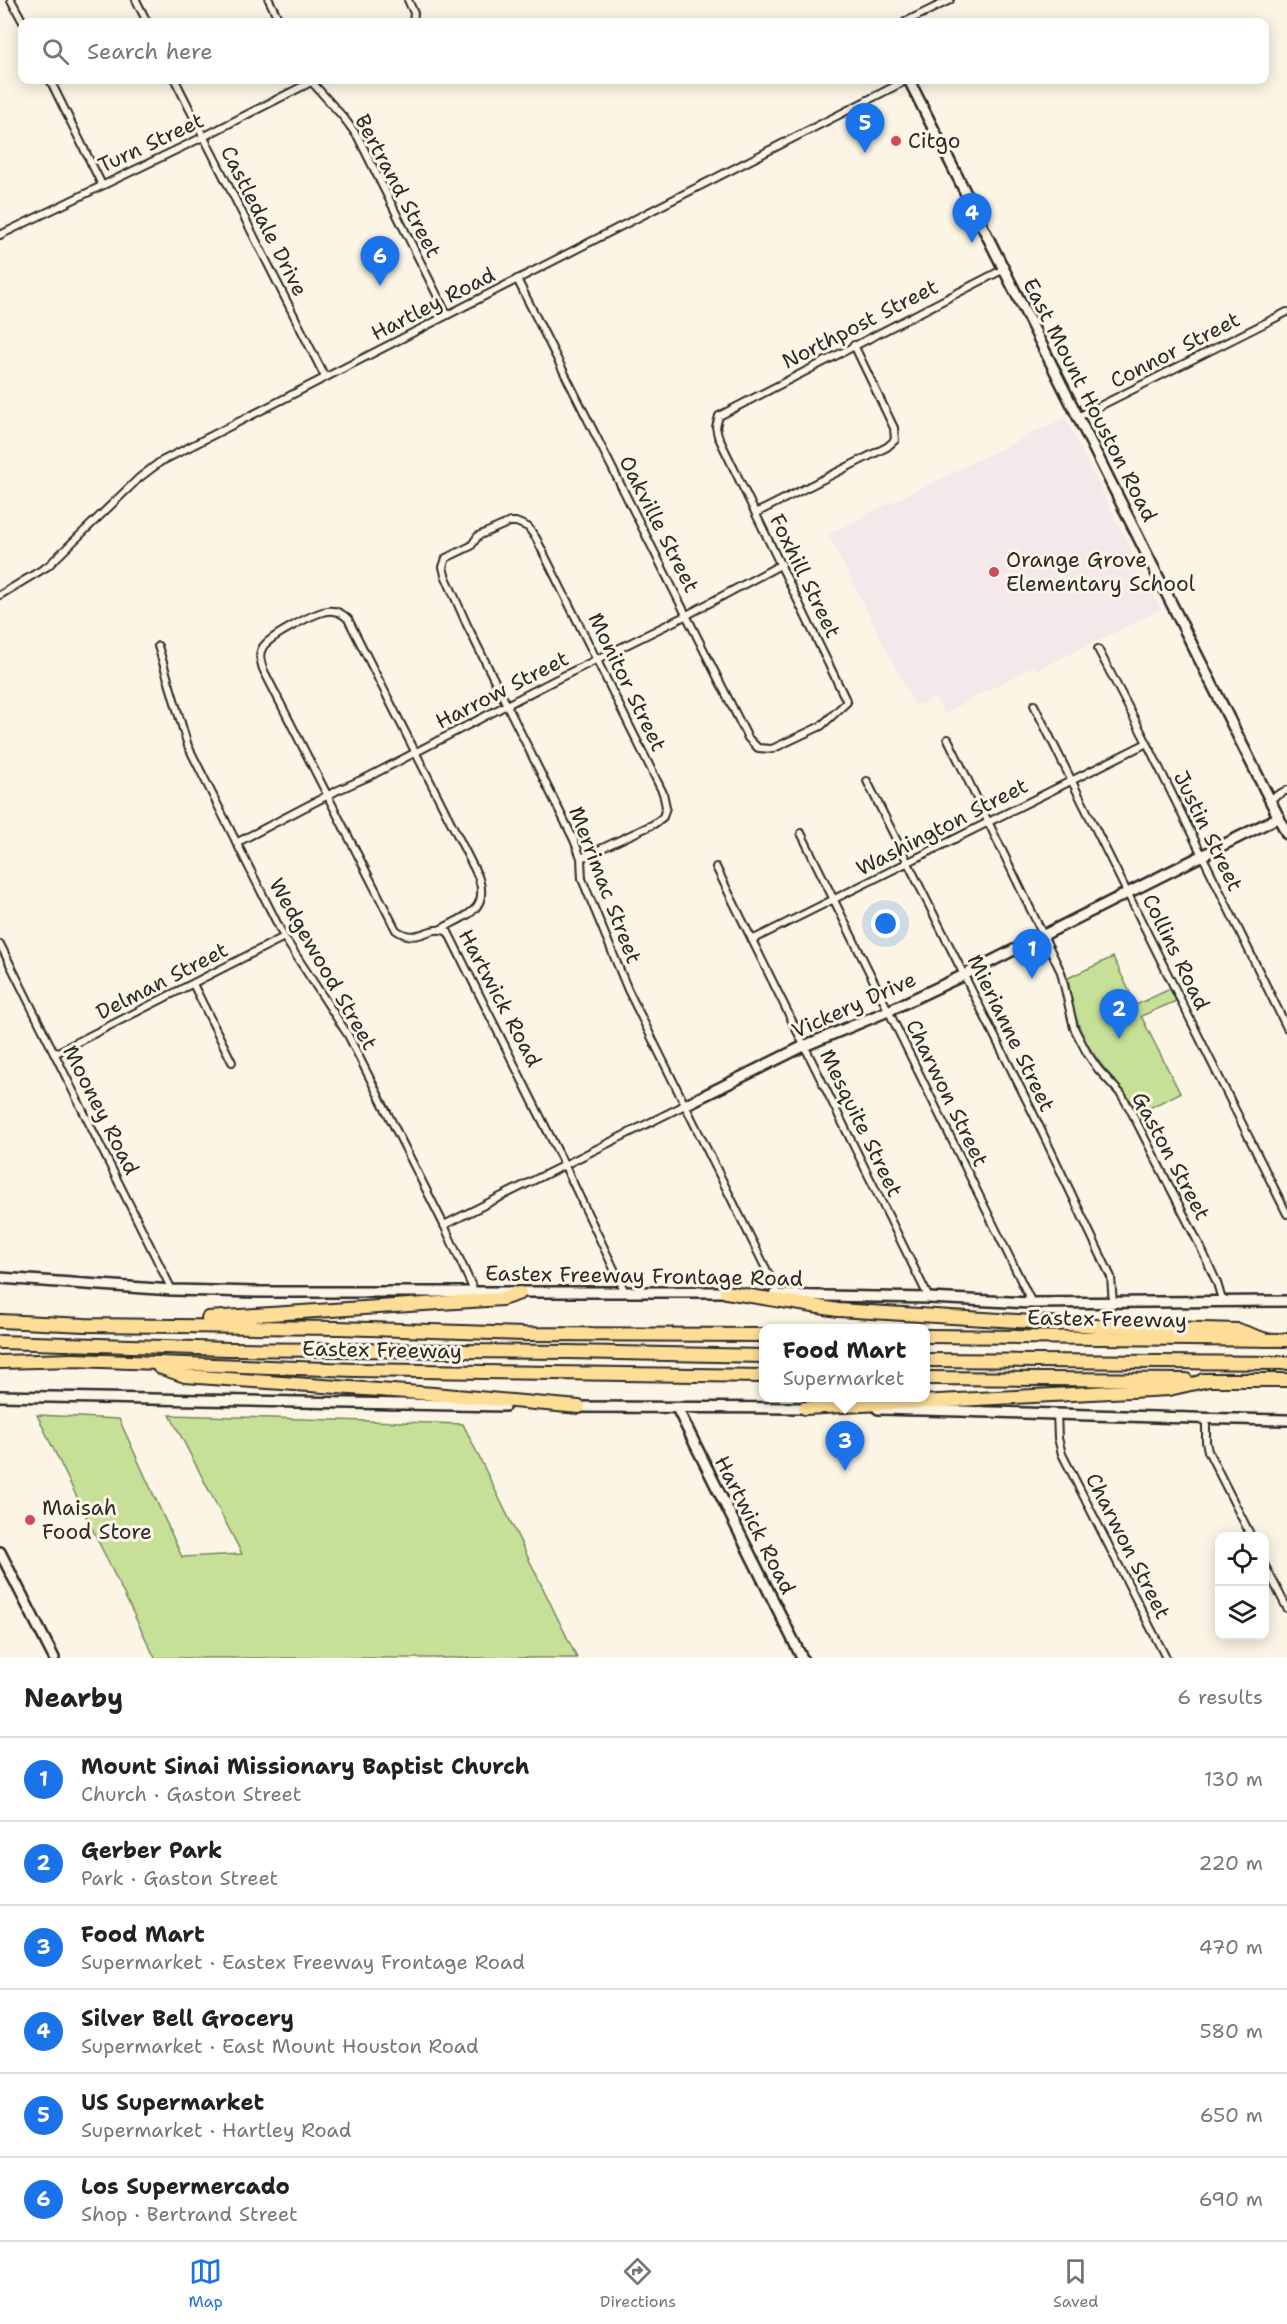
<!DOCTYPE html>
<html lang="en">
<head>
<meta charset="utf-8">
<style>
	body { margin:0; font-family:"Shantell Sans",sans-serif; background:#f6f6f6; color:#222 }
	.controls { position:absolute; right:18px; bottom:18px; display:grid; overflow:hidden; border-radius:12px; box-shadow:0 3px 15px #0003 }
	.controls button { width:54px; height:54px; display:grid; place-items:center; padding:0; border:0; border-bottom:2px solid #e0e0e0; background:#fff; color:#222; font:30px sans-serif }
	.you { position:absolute; left:886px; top:924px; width:21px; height:21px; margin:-15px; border:4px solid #fff; border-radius:50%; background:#1a73e8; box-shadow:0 0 0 9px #1a73e833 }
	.badge { display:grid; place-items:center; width:39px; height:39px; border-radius:50%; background:#1a73e8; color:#fff; font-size:20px; font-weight:700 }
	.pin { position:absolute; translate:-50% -50px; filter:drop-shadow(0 2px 3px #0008) }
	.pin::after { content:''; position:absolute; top:32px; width:21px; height:18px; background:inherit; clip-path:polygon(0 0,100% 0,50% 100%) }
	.popup { position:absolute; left:759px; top:1324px; width:171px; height:78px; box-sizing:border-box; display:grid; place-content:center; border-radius:12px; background:#fff; filter:drop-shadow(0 2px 4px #0005); font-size:20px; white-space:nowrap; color:#767676 }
	.popup b { font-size:22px; color:#222 }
	.popup::after { content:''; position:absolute; left:50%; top:100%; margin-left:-12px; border:12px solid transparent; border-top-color:#fff }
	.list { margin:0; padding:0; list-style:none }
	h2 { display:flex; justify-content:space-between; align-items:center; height:78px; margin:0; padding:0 24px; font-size:26px }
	h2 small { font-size:20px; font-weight:400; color:#767676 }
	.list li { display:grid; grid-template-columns:39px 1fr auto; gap:18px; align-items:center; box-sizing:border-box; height:84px; padding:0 24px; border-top:2px solid #e0e0e0 }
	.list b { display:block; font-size:22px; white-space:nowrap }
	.list p { margin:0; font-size:20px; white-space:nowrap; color:#767676 }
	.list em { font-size:20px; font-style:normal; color:#767676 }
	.icon { flex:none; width:33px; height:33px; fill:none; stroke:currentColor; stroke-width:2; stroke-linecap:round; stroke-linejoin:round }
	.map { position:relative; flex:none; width:1287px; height:1658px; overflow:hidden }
	.search { position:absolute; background:#fff; box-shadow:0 3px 15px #0003; left:18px; right:18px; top:18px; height:66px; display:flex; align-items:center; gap:15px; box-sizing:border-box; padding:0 21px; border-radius:12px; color:#767676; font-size:22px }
	.sheet { height:582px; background:#fff }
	nav { display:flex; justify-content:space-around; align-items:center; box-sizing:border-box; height:84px; border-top:2px solid #e0e0e0; background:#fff; font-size:16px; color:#767676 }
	nav a { display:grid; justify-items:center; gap:3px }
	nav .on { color:#1a73e8 }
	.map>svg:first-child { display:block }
	.built { fill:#f5e8ea }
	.green { fill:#c6e197; stroke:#788661; stroke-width:1.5 }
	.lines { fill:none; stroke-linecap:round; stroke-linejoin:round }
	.street-casing { stroke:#2b2b2b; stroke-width:10 }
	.secondary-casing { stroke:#2b2b2b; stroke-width:14 }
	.highway-casing { stroke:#2b2b2b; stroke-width:16 }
	.street { stroke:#fcf5e5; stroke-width:6 }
	.secondary { stroke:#fcf5e5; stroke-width:9 }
	.highway { stroke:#fedd96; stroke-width:12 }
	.poi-dot { fill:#d1495b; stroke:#fcf5e5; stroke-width:2 }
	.labels { text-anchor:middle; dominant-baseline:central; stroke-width:6; stroke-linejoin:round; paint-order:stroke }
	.poi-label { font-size:21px; fill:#2b2b2b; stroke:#fcf5e5; text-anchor:start }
	.street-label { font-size:21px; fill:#2b2b2b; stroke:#fcf5e5 }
</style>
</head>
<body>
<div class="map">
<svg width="1287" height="1658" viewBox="0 0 1287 1658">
	<rect width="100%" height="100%" fill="#fcf5e5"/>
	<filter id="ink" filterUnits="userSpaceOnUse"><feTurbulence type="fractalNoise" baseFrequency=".0167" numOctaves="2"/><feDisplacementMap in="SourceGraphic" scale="12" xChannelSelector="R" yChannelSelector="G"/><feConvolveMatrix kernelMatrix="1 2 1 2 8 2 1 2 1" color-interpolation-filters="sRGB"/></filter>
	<g filter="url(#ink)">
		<path class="built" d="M1065 417 1161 610 1037 670 1034 666 944 714 935 698 915 706 828 534Z"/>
		<g class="green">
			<path d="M1113 957 1136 1005 1170 989 1176 1001 1141 1016 1180 1093 1139 1113C1126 1091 1107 1074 1093 1053 1077 1030 1072 1005 1068 978Z"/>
			<path d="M37 1415 119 1419 182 1557 242 1554 170 1415 463 1424 577 1658H155Z"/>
		</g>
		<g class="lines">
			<g class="street-casing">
				<g id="street">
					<path d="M11 0 23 22"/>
					<path d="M136 0 147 22"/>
					<path d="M269 0 280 22"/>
					<path d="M408 0 414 13 413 22"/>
					<path d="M905 22 950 0"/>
					<path d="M50 80 102 185"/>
					<path d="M175 80 325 377"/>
					<path d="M310 80 344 118 358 137 447 315"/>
					<path d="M0 235 203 137 315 80"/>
					<path d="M517 279 748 738 758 748 772 749 821 726 847 702 718 436 716 427 719 416 1004 269"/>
					<path d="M1078 417 1287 312"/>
					<path d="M756 513 887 447 895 440 894 428 854 345"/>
					<path d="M0 595 48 566 139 478 160 462 907 80"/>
					<path d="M158 646 188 746 284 937 348 1035 444 1225 475 1293"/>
					<path d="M1098 649 1147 743 1287 1028"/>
					<path d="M1034 705 1287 1214"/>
					<path d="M948 739 1061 972 1074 1028 1087 1053 1098 1069 1121 1094 1130 1109 1201 1248 1217 1283 1222 1300"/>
					<path d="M867 781 1033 1113 1111 1277 1113 1304"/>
					<path d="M1270 799 1287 790"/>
					<path d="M801 833 1032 1303"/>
					<path d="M236 843 336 791 370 776 553 681 687 615 782 564"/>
					<path d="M581 858 654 824 663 817 666 807 663 793 536 538 528 527 516 522H510L478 536 471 546 446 558 443 567 445 575 467 625 574 840 581 858 582 879 628 990 779 1295"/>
					<path d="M716 867 929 1298"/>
					<path d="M441 929C467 915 490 910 478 876L348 619C341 612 332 609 323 612 311 615 269 637 263 647 258 654 261 662 263 669L396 930C419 946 428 923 448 932L564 1164 625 1292"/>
					<path d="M752 940 1147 743"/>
					<path d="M0 944 172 1290"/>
					<path d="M193 984 232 1062"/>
					<path d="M54 1054 284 937"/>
					<path d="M444 1225 685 1105"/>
					<path d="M1057 1413 1058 1438 1062 1454 1166 1658"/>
					<path d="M1206 1420V1442L1208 1451 1251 1536"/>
					<path d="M1264 1564 1287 1608"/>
				</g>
			</g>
			<g class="secondary-casing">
				<g id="secondary">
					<path d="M909 80 1287 834"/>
					<path d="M685 1105 804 1046 888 1011 964 975 1279 817"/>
					<path d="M0 1278 172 1290 258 1292H730"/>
					<path d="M774 1295 929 1298 1032 1303 1287 1301"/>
					<path d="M0 1396 505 1406"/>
					<path d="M572 1407 810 1408"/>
					<path d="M677 1408 802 1658"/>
					<path d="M878 1409C1015 1412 1151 1418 1287 1420"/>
					<path d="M0 1552 54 1658"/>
				</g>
			</g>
			<g class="highway-casing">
				<g id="highway">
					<path d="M726 1292 838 1310 1098 1326 1238 1330 1266 1340"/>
					<path d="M208 1318 502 1299 520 1293"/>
					<path d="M0 1321 85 1325 338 1328 524 1334 764 1335"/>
					<path d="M926 1336 1287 1340"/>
					<path d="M0 1342 229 1349 569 1352 764 1356"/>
					<path d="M926 1360 1287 1363"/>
					<path d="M0 1362 74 1360 355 1370 764 1376"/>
					<path d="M159 1367 185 1376 434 1394 579 1407"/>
					<path d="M926 1378 1186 1380"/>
					<path d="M1203 1380H1287"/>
					<path d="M805 1408 1169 1389 1209 1380"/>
				</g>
			</g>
			<use href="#street" class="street"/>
			<use href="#secondary" class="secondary"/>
			<use href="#highway" class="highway"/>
		</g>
	</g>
	<g class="poi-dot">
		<circle cx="896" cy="141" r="6"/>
		<circle cx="994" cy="572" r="6"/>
		<circle cx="30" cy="1520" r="6"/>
	</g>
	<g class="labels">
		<g class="poi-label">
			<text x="908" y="141">Citgo</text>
			<text x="1006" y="560">Orange Grove<tspan x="1006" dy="24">Elementary School</tspan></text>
			<text x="42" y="1508">Maisah<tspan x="42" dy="24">Food Store</tspan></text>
		</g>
		<g class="street-label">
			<text transform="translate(151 143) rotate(-25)">Turn Street</text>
			<text transform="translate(398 186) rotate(62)">Bertrand Street</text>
			<text transform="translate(264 221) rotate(63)">Castledale Drive</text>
			<text transform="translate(433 304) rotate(-27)">Hartley Road</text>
			<text transform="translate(860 324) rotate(-27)">Northpost Street</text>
			<text transform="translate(1175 350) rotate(-27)">Connor Street</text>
			<text transform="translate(1090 400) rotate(63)">East Mount Houston Road</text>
			<text transform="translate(659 524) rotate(63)">Oakville Street</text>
			<text transform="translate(805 576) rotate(64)">Foxhill Street</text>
			<text transform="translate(627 682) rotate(64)">Monitor Street</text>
			<text transform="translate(502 690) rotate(-27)">Harrow Street</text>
			<text transform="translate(942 827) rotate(-27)">Washington Street</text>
			<text transform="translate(1208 831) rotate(64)">Justin Street</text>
			<text transform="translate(605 885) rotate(69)">Merrimac Street</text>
			<text transform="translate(1176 952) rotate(64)">Collins Road</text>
			<text transform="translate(323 964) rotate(60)">Wedgewood Street</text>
			<text transform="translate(162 981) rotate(-27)">Delman Street</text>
			<text transform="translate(500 998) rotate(62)">Hartwick Road</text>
			<text transform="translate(854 1005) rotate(-24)">Vickery Drive</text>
			<text transform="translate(1011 1033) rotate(64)">Mierianne Street</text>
			<text transform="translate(947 1093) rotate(64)">Charwon Street</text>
			<text transform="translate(101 1110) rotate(63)">Mooney Road</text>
			<text transform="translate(861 1123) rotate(64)">Mesquite Street</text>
			<text transform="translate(1171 1156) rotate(62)">Gaston Street</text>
			<text transform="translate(644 1276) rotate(1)">Eastex Freeway Frontage Road</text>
			<text transform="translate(1107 1319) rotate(1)">Eastex Freeway</text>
			<text transform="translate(382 1350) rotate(1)">Eastex Freeway</text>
			<text transform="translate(755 1525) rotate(63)">Hartwick Road</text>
			<text transform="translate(1128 1546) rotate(63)">Charwon Street</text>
		</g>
	</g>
</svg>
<div class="controls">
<button><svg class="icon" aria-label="locate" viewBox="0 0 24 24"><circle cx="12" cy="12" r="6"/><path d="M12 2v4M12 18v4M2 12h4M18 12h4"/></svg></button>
<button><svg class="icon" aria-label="layers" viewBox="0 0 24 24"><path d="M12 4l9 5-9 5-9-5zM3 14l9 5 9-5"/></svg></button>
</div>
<div class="you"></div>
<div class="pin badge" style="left:1032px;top:979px">1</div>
<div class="pin badge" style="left:1119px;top:1039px">2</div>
<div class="pin badge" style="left:845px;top:1471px">3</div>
<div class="popup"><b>Food Mart</b>Supermarket</div>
<div class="pin badge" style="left:972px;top:243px">4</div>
<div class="pin badge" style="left:865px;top:153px">5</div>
<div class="pin badge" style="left:380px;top:286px">6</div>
<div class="search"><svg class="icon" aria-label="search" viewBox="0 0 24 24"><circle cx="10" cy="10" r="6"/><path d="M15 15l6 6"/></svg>Search here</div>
</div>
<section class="sheet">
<h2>Nearby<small>6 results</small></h2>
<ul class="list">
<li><span class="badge">1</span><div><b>Mount Sinai Missionary Baptist Church</b><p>Church · Gaston Street</p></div><em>130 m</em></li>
<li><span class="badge">2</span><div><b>Gerber Park</b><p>Park · Gaston Street</p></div><em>220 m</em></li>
<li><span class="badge">3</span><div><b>Food Mart</b><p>Supermarket · Eastex Freeway Frontage Road</p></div><em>470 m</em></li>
<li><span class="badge">4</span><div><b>Silver Bell Grocery</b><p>Supermarket · East Mount Houston Road</p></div><em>580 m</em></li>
<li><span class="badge">5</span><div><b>US Supermarket</b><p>Supermarket · Hartley Road</p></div><em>650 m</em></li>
<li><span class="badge">6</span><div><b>Los Supermercado</b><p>Shop · Bertrand Street</p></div><em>690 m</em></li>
</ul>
</section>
<nav>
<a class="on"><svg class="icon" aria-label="map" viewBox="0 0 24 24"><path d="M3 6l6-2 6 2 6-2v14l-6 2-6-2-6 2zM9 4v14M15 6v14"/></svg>Map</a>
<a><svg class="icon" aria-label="directions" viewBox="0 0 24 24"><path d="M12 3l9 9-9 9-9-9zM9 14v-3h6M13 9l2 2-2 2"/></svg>Directions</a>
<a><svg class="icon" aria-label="saved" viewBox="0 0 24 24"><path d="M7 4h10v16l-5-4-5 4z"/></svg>Saved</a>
</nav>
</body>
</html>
